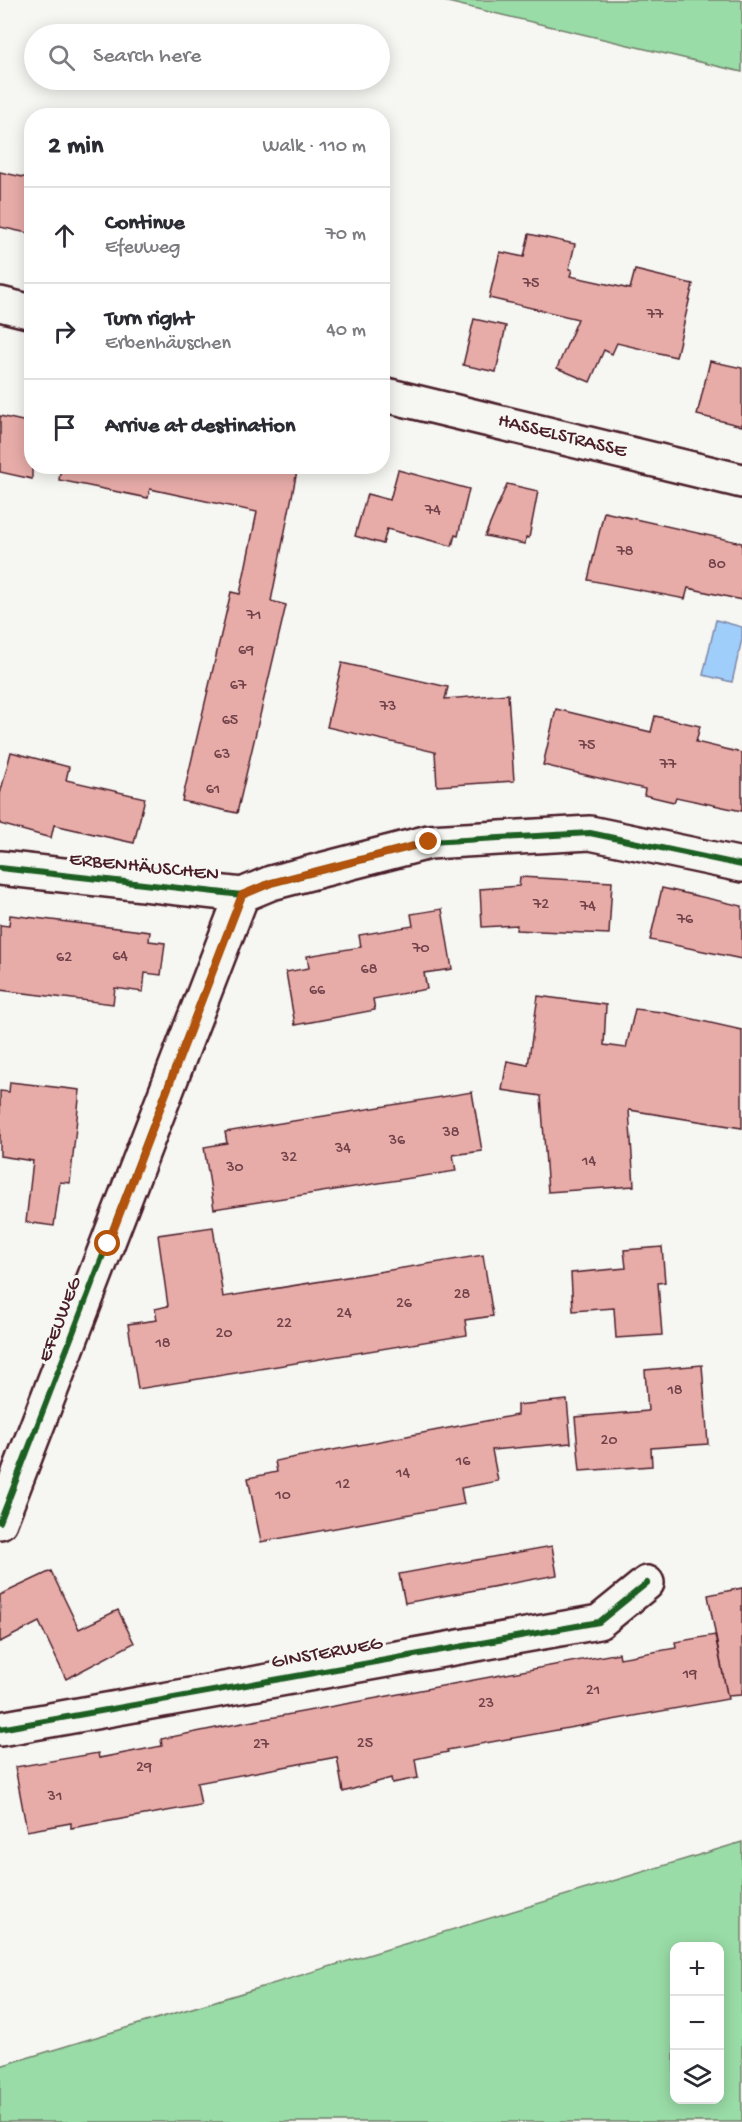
<!DOCTYPE html>
<html lang="en">
<head>
<meta charset="utf-8">
<style>
	body { margin:0; font-family:"Gochi Hand",sans-serif; background:#f2f2f3; color:#2b2b33 }
	.controls { position:absolute; right:18px; bottom:18px; display:grid; overflow:hidden; border-radius:12px; box-shadow:0 3px 15px #0003 }
	.controls button { width:54px; height:54px; display:grid; place-items:center; padding:0; border:0; border-bottom:2px solid #e1e1e2; background:#fff; color:#2b2b33; font:30px sans-serif }
	.stop { position:absolute; width:18px; height:18px; margin:-14px; border:4px solid #b45309; border-radius:50%; background:#fff }
	.stop.end { background:#b45309; border-color:#fff; box-shadow:0 2px 6px #0008 }
	.list { margin:0; padding:0; list-style:none }
	h2 { display:flex; justify-content:space-between; align-items:center; height:78px; margin:0; padding:0 24px; font-size:26px }
	h2 small { font-size:20px; font-weight:400; color:#7c7c81 }
	.list li { display:grid; grid-template-columns:39px 1fr auto; gap:18px; align-items:center; box-sizing:border-box; height:96px; padding:0 24px; border-top:2px solid #e1e1e2 }
	.list b { display:block; font-size:22px; white-space:nowrap }
	.list p { margin:0; font-size:20px; white-space:nowrap; color:#7c7c81 }
	.list em { font-size:20px; font-style:normal; color:#7c7c81 }
	.icon { flex:none; width:33px; height:33px; fill:none; stroke:currentColor; stroke-width:2; stroke-linecap:round; stroke-linejoin:round }
	.map { position:relative; flex:none; width:742px; height:2122px; overflow:hidden }
	.search { position:absolute; background:#fff; box-shadow:0 3px 15px #0003; left:24px; top:24px; width:366px; height:66px; display:flex; align-items:center; gap:15px; box-sizing:border-box; padding:0 21px; border-radius:33px; color:#7c7c81; font-size:22px }
	.panel { position:absolute; background:#fff; box-shadow:0 3px 15px #0003; left:24px; top:108px; width:366px; height:366px; border-radius:24px }
	.map>svg:first-child { display:block }
	.green { fill:#99dca7; stroke:#727e69; stroke-width:1.5; fill-rule:evenodd }
	.water { fill:#a0cefb; stroke:#7e88a8; stroke-width:1.5 }
	.building { fill:#e7aca8; stroke:#4a1f2b; stroke-width:1.5 }
	.lines { fill:none; stroke-linecap:round; stroke-linejoin:round }
	.minor-casing { stroke:#4a1f2b; stroke-width:38 }
	.minor { stroke:#f6f6f2; stroke-width:33 }
	.cycleway-casing { stroke:#f6f6f2; stroke-width:10 }
	.cycleway { stroke:#1b5e20; stroke-width:6 }
	.route { stroke:#b45309; stroke-width:8 }
	.labels { text-anchor:middle; dominant-baseline:central; stroke-width:6; stroke-linejoin:round; paint-order:stroke }
	.number-label { font-size:16px; fill:#71424a }
	.street-label { font-size:20px; fill:#4a1f2b; stroke:#f6f6f2 }
</style>
</head>
<body>
<div class="map">
<svg width="742" height="2122" viewBox="0 0 742 2122">
	<rect width="100%" height="100%" fill="#f6f6f2"/>
	<filter id="ink" filterUnits="userSpaceOnUse"><feTurbulence type="fractalNoise" baseFrequency=".0167" numOctaves="2"/><feDisplacementMap in="SourceGraphic" scale="12" xChannelSelector="R" yChannelSelector="G"/><feConvolveMatrix kernelMatrix="1 2 1 2 8 2 1 2 1" color-interpolation-filters="sRGB"/></filter>
	<g filter="url(#ink)">
		<g class="green">
			<path d="M439 0H742V72Z"/>
			<path d="M742 1842V2122H0V2066ZM674 1946H720V2100H674Z"/>
		</g>
		<path class="water" d="M716 620 742 627V639L732 682 703 675Z"/>
		<g class="building">
			<path d="M0 172 32 179V234L0 227Z"/>
			<path d="M529 234 575 244 569 269 572 270 570 276 630 289 635 270 693 284 676 357 617 343 612 354 604 350 590 382 557 368 578 319 489 298 500 252 524 257Z"/>
			<path d="M474 319 506 326 496 372 463 365Z"/>
			<path d="M710 361 742 368V426L697 415Z"/>
			<path d="M0 416 32 423V479L0 472Z"/>
			<path d="M61 466H298L271 601 286 605 237 813 182 801 231 592 240 594 257 512 150 489 148 498 59 480Z"/>
			<path d="M398 470 469 489 458 536 455 535 452 546 387 529 383 544 355 536 367 494 390 500Z"/>
			<path d="M507 484 538 491 529 538 526 537 525 544 485 536Z"/>
			<path d="M604 512 742 543V600L688 588 685 599 588 580Z"/>
			<path d="M342 663 448 687 445 699 508 694 514 781 437 786 435 752 327 727Z"/>
			<path d="M556 709 651 732 655 716 700 726 696 742 742 753V811L676 797 674 802 644 795 645 789 543 765Z"/>
			<path d="M11 752 69 767 66 780 145 798 134 843 54 825 51 838 0 824V794Z"/>
			<path d="M520 877 612 882 609 934 516 930 517 925 482 927 480 889 519 886Z"/>
			<path d="M662 888 742 906V959L650 940Z"/>
			<path d="M442 909 452 969 424 973 427 989 373 999 375 1010 295 1025 286 972 309 968 307 956 361 947 359 935 413 926 411 914Z"/>
			<path d="M10 915 150 932 149 941 165 943 161 975 145 973 143 992 115 988 113 1004 0 990V925L9 926Z"/>
			<path d="M538 996 606 1005 604 1045 626 1048 635 1009 662 1012 742 1030V1128L629 1110 634 1186 548 1192 541 1096 502 1090 507 1061 528 1065Z"/>
			<path d="M10 1082 80 1090 70 1183 60 1182 54 1226 26 1222 33 1161 0 1156V1091L9 1092Z"/>
			<path d="M472 1092 482 1151 453 1155 456 1171 214 1209 204 1147 227 1143 225 1132Z"/>
			<path d="M213 1227 223 1297 483 1255 493 1316 465 1320 467 1335 138 1389 128 1324 157 1320 155 1309 168 1306 158 1235Z"/>
			<path d="M662 1247 665 1282 658 1283 662 1335 616 1338 614 1308 573 1311 571 1273 626 1268 624 1250Z"/>
			<path d="M702 1365 708 1444 651 1448 652 1466 580 1471 575 1417 648 1411 645 1370Z"/>
			<path d="M567 1400 571 1443 492 1450 498 1481 461 1488 464 1504 261 1542 248 1478 277 1472 275 1461 517 1415V1405Z"/>
			<path d="M552 1546 557 1575 405 1603 399 1574Z"/>
			<path d="M51 1571 79 1629 118 1610 134 1643 66 1679 39 1622 0 1642V1595Z"/>
			<path d="M742 1588V1695L727 1696 708 1595Z"/>
			<path d="M715 1635 728 1699 447 1750 448 1752 415 1759 418 1778 392 1783 391 1778 343 1792 337 1757 197 1783 201 1805 71 1828V1823L27 1831 15 1767 98 1753 99 1758 162 1746 161 1739 221 1727 619 1653 620 1658 676 1648 675 1642Z"/>
		</g>
		<g class="lines">
			<g class="minor-casing">
				<g id="minor">
					<path d="M0 304 32 312"/>
					<path d="M382 394 742 481"/>
					<path d="M0 868 242 895 271 883 429 842 590 833 742 865"/>
					<path d="M0 1522 242 895"/>
					<path d="M0 1729 599 1622 647 1583"/>
				</g>
			</g>
			<use href="#minor" class="minor"/>
			<g class="cycleway-casing">
				<g id="cycleway">
					<path d="M0 868 242 895 271 883 429 842 590 833 742 865"/>
					<path d="M0 1522 242 895"/>
					<path d="M0 1729 599 1622 647 1583"/>
				</g>
			</g>
			<use href="#cycleway" class="cycleway"/>
		</g>
	</g>
	<g class="lines" filter="url(#ink)">
		<path class="route" d="M108 1244 242 895 271 883 429 842"/>
	</g>
	<g class="labels">
		<g class="number-label">
			<text x="531" y="284">75</text>
			<text x="655" y="315">77</text>
			<text x="433" y="511">74</text>
			<text x="625" y="552">78</text>
			<text x="717" y="565">80</text>
			<text x="254" y="616">71</text>
			<text x="246" y="651">69</text>
			<text x="238" y="686">67</text>
			<text x="388" y="707">73</text>
			<text x="230" y="721">65</text>
			<text x="587" y="746">75</text>
			<text x="222" y="755">63</text>
			<text x="668" y="765">77</text>
			<text x="213" y="790">61</text>
			<text x="541" y="905">72</text>
			<text x="588" y="907">74</text>
			<text x="685" y="920">76</text>
			<text x="421" y="949">70</text>
			<text x="120" y="957">64</text>
			<text x="64" y="958">62</text>
			<text x="369" y="970">68</text>
			<text x="317" y="991">66</text>
			<text x="451" y="1133">38</text>
			<text x="397" y="1141">36</text>
			<text x="343" y="1149">34</text>
			<text x="289" y="1158">32</text>
			<text x="589" y="1162">14</text>
			<text x="235" y="1168">30</text>
			<text x="462" y="1295">28</text>
			<text x="404" y="1304">26</text>
			<text x="344" y="1314">24</text>
			<text x="284" y="1324">22</text>
			<text x="224" y="1334">20</text>
			<text x="163" y="1344">18</text>
			<text x="675" y="1391">18</text>
			<text x="609" y="1441">20</text>
			<text x="463" y="1462">16</text>
			<text x="403" y="1474">14</text>
			<text x="343" y="1485">12</text>
			<text x="283" y="1496">10</text>
			<text x="690" y="1675">19</text>
			<text x="593" y="1691">21</text>
			<text x="486" y="1704">23</text>
			<text x="365" y="1744">25</text>
			<text x="261" y="1745">27</text>
			<text x="144" y="1768">29</text>
			<text x="55" y="1797">31</text>
		</g>
		<g class="street-label">
			<text transform="translate(562 437) rotate(14)">HASSELSTRASSE</text>
			<text transform="translate(144 868) rotate(6)">ERBENHÄUSCHEN</text>
			<text transform="translate(61 1320) rotate(-69)">EFEUWEG</text>
			<text transform="translate(327 1654) rotate(-10)">GINSTERWEG</text>
		</g>
	</g>
</svg>
<div class="controls">
<button>+</button>
<button>−</button>
<button><svg class="icon" aria-label="layers" viewBox="0 0 24 24"><path d="M12 4l9 5-9 5-9-5zM3 14l9 5 9-5"/></svg></button>
</div>
<div class="stop" style="left:108px;top:1244px"></div>
<div class="stop end" style="left:429px;top:842px"></div>
<div class="search"><svg class="icon" aria-label="search" viewBox="0 0 24 24"><circle cx="10" cy="10" r="6"/><path d="M15 15l6 6"/></svg>Search here</div>
<section class="panel">
<h2>2 min<small>Walk · 110 m</small></h2>
<ul class="list">
<li><svg class="icon" aria-label="ahead" viewBox="0 0 24 24"><path d="M12 20V5M6 11l6-6 6 6"/></svg><div><b>Continue</b><p>Efeuweg</p></div><em>70 m</em></li>
<li><svg class="icon" aria-label="right" viewBox="0 0 24 24"><path d="M7 20v-9h11M14 6l5 5-5 5"/></svg><div><b>Turn right</b><p>Erbenhäuschen</p></div><em>40 m</em></li>
<li><svg class="icon" aria-label="arrive" viewBox="0 0 24 24"><path d="M6 21V4h12l-3 4 3 4H6"/></svg><div><b>Arrive at destination</b></div></li>
</ul>
</section>
</div>
</body>
</html>
